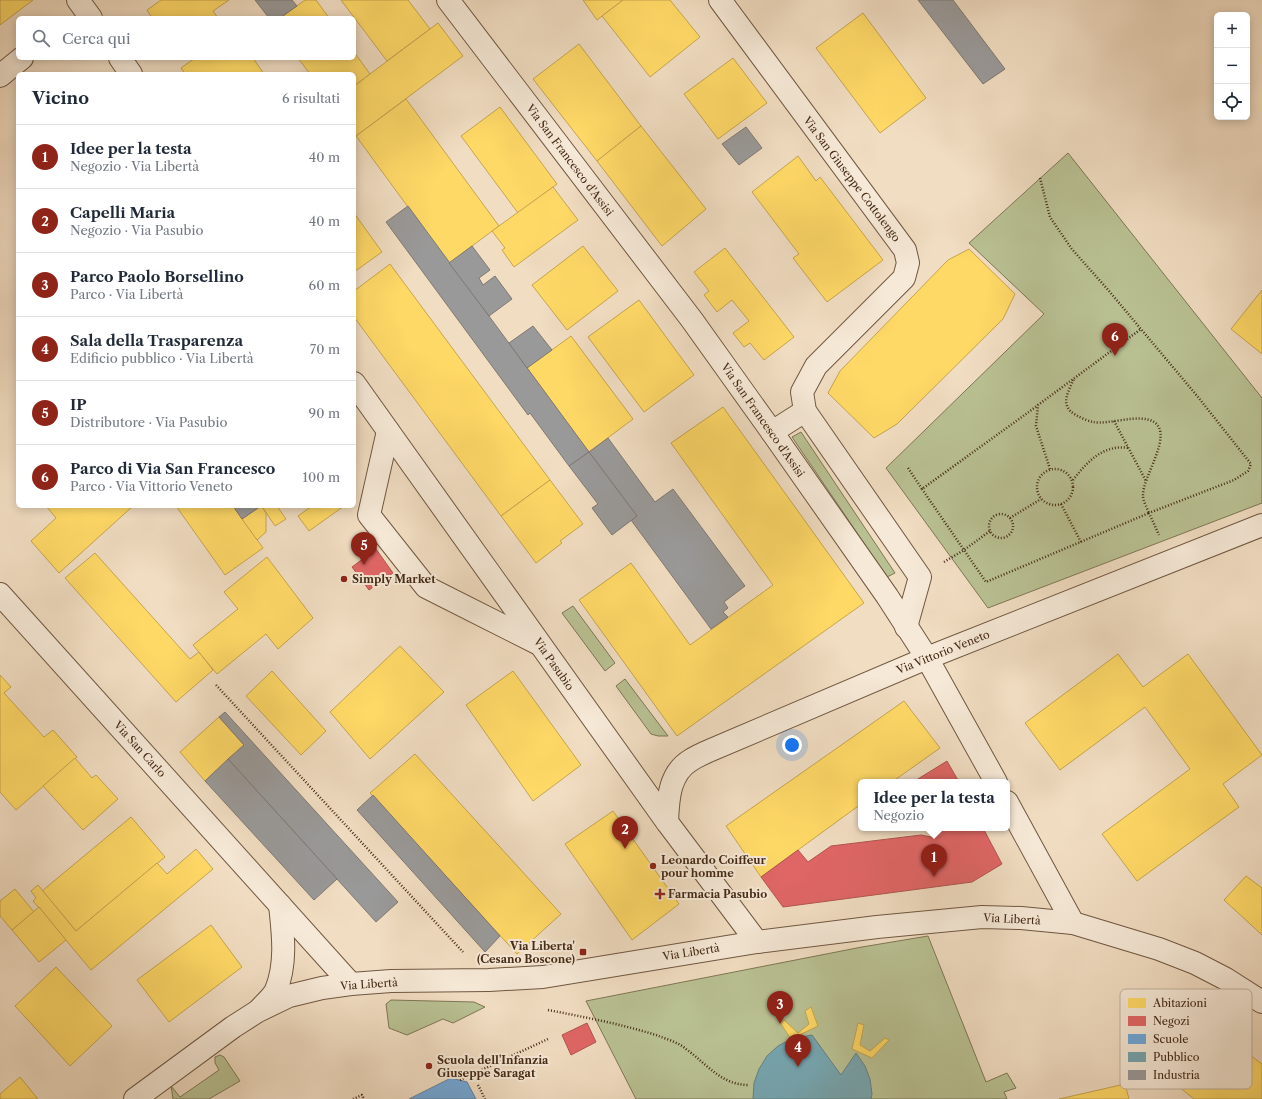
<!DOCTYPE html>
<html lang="it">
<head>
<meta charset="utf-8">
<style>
	body { margin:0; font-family:"Libre Caslon Text",serif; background:#f2f2f3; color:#1f2937 }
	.controls { position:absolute; right:12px; top:12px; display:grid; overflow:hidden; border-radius:6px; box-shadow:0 2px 10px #0003 }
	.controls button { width:36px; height:36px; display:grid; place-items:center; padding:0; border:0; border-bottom:1px solid #e0e1e3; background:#fff; color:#1f2937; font:20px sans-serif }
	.you { position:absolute; left:792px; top:745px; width:14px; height:14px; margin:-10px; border:3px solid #fff; border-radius:50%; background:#1a73e8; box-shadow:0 0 0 6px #1a73e833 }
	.badge { display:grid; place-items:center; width:26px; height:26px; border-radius:50%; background:#8f2418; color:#fff; font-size:13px; font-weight:700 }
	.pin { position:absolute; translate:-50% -33px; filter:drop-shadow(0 1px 2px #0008) }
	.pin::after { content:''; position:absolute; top:21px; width:14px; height:12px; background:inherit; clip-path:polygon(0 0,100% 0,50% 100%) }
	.popup { position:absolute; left:858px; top:779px; width:152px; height:52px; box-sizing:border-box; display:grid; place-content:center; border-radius:6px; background:#fff; filter:drop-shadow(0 1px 3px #0005); font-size:13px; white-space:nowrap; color:#747a83 }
	.popup b { font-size:15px; color:#1f2937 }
	.popup::after { content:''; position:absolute; left:50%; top:100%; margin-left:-8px; border:8px solid transparent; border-top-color:#fff }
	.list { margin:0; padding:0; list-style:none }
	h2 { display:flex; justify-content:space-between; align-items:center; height:52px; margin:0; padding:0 16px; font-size:17px }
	h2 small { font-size:13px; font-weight:400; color:#747a83 }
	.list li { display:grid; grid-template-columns:26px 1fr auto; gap:12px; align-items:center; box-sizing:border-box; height:64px; padding:0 16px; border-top:1px solid #e0e1e3 }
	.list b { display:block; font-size:15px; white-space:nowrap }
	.list p { margin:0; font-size:13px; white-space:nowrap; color:#747a83 }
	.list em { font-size:13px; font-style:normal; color:#747a83 }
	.icon { flex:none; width:22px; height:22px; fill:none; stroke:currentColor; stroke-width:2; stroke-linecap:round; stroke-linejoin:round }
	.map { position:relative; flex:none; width:1262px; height:1099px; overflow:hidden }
	.search { position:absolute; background:#fff; box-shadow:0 2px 10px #0003; left:16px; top:16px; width:340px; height:44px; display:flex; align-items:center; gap:10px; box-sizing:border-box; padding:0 14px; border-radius:6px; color:#747a83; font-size:15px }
	.panel { position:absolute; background:#fff; box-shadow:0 2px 10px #0003; left:16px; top:72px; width:340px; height:436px; border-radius:6px }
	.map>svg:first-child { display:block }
	.green { fill:#b9c193; stroke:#7f7654 }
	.homes { fill:#ffd966; stroke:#c7a44e }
	.shops { fill:#e06666; stroke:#b2544e }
	.schools { fill:#6fa8dc; stroke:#6282a1 }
	.public { fill:#76a5af; stroke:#678081 }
	.industry { fill:#999; stroke:#807872 }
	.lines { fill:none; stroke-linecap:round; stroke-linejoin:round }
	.minor-casing { stroke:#705741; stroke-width:24 }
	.path { stroke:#452a16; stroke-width:2.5; stroke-dasharray:1 2; stroke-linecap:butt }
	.minor { stroke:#f6e9d7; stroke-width:22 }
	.poi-dot { fill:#8f2418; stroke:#f6e9d7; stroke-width:1.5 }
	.labels { text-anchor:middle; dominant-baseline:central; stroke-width:4; stroke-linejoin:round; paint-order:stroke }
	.street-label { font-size:11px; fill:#452a16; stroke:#f6e9d7 }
	.poi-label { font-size:11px; font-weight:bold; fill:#452a16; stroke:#f6e9d7; text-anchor:start }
	.key { fill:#f6e9d7; stroke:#c1b09d; stroke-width:1 }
	.key-label { font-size:11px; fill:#452a16 }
</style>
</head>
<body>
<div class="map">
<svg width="1262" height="1099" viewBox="0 0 1262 1099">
	<rect width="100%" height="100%" fill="#f1ddc2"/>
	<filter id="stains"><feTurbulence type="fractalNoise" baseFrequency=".005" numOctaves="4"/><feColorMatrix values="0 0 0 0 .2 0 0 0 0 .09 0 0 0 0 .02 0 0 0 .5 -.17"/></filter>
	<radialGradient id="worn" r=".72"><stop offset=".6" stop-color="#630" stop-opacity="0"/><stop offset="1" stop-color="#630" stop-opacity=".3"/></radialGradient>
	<g class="green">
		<path d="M1068 153 1262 398V503L988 608 886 468 1044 314 969 243Z"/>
		<path d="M801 432 895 573 887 577 792 437Z"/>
		<path d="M573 606 615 663 605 671 562 613Z"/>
		<path d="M625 679 668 736H658L651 734 616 686Z"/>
		<path d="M928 936 986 1082 1007 1073 1016 1088 1004 1092 1007 1099H636L586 1001 862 947Z"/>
		<path d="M391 1000 474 1002 485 1007 453 1023 443 1019 407 1035 389 1028 386 1004Z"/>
		<path d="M220 1055 224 1057 240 1081 209 1099H173L171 1086 180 1097 219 1070 215 1063V1057Z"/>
	</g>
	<g class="homes">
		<path d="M0 0H33L0 25Z"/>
		<path d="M161 0H229L213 11 218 18H152L147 10Z"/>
		<path d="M305 0H316L329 18H280Z"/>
		<path d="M341 0H408L430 29 387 61Z"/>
		<path d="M583 0H623L597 20Z"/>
		<path d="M623 0H670L700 37 650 77 602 16Z"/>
		<path d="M863 13 926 98 880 133 816 48Z"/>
		<path d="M438 23 463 56 356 136 354 133V86Z"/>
		<path d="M579 44 641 126 597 161 533 79Z"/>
		<path d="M354 52 370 74 354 86V74H310L298 58H354Z"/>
		<path d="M195 58H253L264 74H185L181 68Z"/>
		<path d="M733 58 767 103 718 139 684 94Z"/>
		<path d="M406 99 499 226 449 263 356 136Z"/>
		<path d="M500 107 557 184 518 213 461 136Z"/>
		<path d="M641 126 706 209 662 246 597 161Z"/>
		<path d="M798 156 816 181 820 177 883 260 827 302 793 258 799 254 752 192Z"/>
		<path d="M553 187 578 220 514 267 502 250 505 248 492 231Z"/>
		<path d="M354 213 382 252 354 272Z"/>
		<path d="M583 246 618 291 567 330 532 285Z"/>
		<path d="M725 248 794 337 764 360 750 343 744 347 733 333 749 321 732 300 717 312 704 295 709 291 694 272Z"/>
		<path d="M969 249 1015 294 1003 319 897 424 874 438 828 393 840 371 948 260Z"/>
		<path d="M390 264 550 480 501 516 354 317V291Z"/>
		<path d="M1262 290V354L1231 329Z"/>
		<path d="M639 300 694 375 644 412 588 337Z"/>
		<path d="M571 336 633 419 589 452 527 368Z"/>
		<path d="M723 407 864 603 677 736 579 600 631 563 690 645 773 585 671 443Z"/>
		<path d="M550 480 583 524 560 541 562 543 536 563 501 516Z"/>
		<path d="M46 506H133L59 573 31 541 56 518Z"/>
		<path d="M176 506H233L263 548 225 575Z"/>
		<path d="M261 506H265L263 508 266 513V532L257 540 242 519Z"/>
		<path d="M265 506H277L286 519 275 526 263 508Z"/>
		<path d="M312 506H344L309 531 298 516Z"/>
		<path d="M95 553 190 659 199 652 213 670 176 702 65 578Z"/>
		<path d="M267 557 313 618 278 649 266 634 217 674 193 645 238 609 224 592Z"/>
		<path d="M400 646 444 692 370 759 330 712Z"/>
		<path d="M1118 654 1143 687 1188 654 1262 755 1223 784 1239 807 1137 881 1102 834 1190 769 1145 707 1060 770 1025 723Z"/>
		<path d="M272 671 326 731 301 755 246 696Z"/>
		<path d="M513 671 581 765 533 801 466 705Z"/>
		<path d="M0 675 11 687 4 693 44 737 53 730 77 757 16 810 0 792Z"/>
		<path d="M904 701 940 748 892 782H861V804L761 877 726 826Z"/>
		<path d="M219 717 244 745 205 781 180 752Z"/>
		<path d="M415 754 561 914 517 954 370 793Z"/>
		<path d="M75 758 92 778 96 775 118 799 83 830 43 786Z"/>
		<path d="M613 811 679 904 632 940 565 844Z"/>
		<path d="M131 817 165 857 76 931 42 891Z"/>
		<path d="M196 849 213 869 91 970 33 901 36 898 31 891 38 885 76 931 157 863 167 874Z"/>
		<path d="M1246 876 1262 888V935L1224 900Z"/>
		<path d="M15 889 34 912 12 930 0 916V901Z"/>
		<path d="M39 907 66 940 39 962 12 930Z"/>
		<path d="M211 925 242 967 169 1022 137 980Z"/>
		<path d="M56 967 112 1026 70 1066 15 1006Z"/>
		<path d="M811 1007 818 1026 791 1039 781 1024 784 1020 798 1033 809 1024 805 1011Z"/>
		<path d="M1204 1021 1262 1064V1099H1194L1162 1073Z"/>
		<path d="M858 1023 864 1025 860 1045 870 1051 885 1038 889 1040 872 1058 852 1049Z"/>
		<path d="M20 1077 38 1099H0V1094Z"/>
		<path d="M1125 1084 1129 1099H1059Z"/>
	</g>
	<g class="shops">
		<path d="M376 549 393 573 369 590 352 567Z"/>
		<path d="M947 761 959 782H913Z"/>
		<path d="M932 828H983L1002 864 972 882 783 907 761 877 798 850 808 862 831 846 921 835 936 838Z"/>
		<path d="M587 1023 596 1042 571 1055 562 1035Z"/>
	</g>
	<path class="schools" d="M451 1078 467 1082 476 1099H409Z"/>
	<path class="public" d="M812 1035 841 1075 856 1053 865 1066 870 1079 872 1094 871 1099H753L754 1083 759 1069 767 1056 778 1046 791 1039Z"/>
	<g class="industry">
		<path d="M255 0H292L297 6 280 18H269Z"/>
		<path d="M918 0H953L1005 69 983 84Z"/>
		<path d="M746 127 762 148 739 165 722 144Z"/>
		<path d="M408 206 589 452 569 466 530 413 528 415 386 222Z"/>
		<path d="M472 246 490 270 479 278 483 285 495 276 512 299 489 316 449 263Z"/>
		<path d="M533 326 552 350 527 368 509 343Z"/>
		<path d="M608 438 655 502 673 489 745 586 724 602 728 608 723 612 728 617 711 629 631 520 637 516 589 452Z"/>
		<path d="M589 452 637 516 612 535 592 508 598 504 569 466Z"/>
		<path d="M233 506H261L242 519Z"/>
		<path d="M225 712 398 902 376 922 228 759 244 745 219 717Z"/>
		<path d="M228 759 337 879 314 900 205 781Z"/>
		<path d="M373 795 500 936 485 952 357 810Z"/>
	</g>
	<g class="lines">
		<g class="minor-casing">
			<g id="minor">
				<path d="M78 0 91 18"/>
				<path d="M448 0 692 320 772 432 887 596 927 658 996 782"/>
				<path d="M720 0 905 250 908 263 904 278 816 366 802 392 805 411 920 577 906 627"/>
				<path d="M120 58 131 74"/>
				<path d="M0 76 22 58"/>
				<path d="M354 383 667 822 757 942"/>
				<path d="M388 431 369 515 426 587 537 643"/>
				<path d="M772 432 805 411"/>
				<path d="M0 594 351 984"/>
				<path d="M1007 802 1073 923"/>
				<path d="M667 822C668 799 669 773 691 760 697 756 704 753 711 750L927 658 1262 525"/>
				<path d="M260 1009C265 1003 273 997 276 990 287 963 283 933 280 905"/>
				<path d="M135 1099 233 1027 258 1011 289 996 322 988 351 984 391 981 489 980 543 977 757 942 877 927 982 917 1021 918 1073 923 1159 949 1195 963 1226 979 1262 1002"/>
			</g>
		</g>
		<g class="path">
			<path d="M1040 178 1050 217 1071 248 1109 291 1198 397 1251 464 1248 471 1234 480 1149 513 1159 535"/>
			<path d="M1114 421 1146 481"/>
			<path d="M908 468 922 489 1037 406"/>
			<circle cx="1055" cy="487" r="18"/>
			<path d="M1050 469 1036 426 1038 405 1141 329"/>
			<path d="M1073 480C1087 462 1103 444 1129 448"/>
			<path d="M922 489 986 582 1149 513C1147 508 1143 501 1143 496 1142 477 1174 435 1154 422 1140 413 1109 425 1093 422 1088 421 1081 418 1076 415 1059 406 1068 392 1074 379"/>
			<path d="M1061 504 1081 542"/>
			<circle cx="1001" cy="526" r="12"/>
			<path d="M1010 518 1041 499"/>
			<path d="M944 562 964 550 990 531"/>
			<path d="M216 685 463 952"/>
			<path d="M548 1010C584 1017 621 1024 656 1035 666 1039 678 1042 686 1049 707 1064 721 1085 749 1085"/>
			<path d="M460 1080 548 1039"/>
			<path d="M478 1085 485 1099"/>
			<path d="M353 1099 362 1095 364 1099"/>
		</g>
		<use href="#minor" class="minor"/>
	</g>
	<g class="poi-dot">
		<circle cx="344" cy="579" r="4"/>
		<circle cx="653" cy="866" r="4"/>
		<path d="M658 888h4v4h4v4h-4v4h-4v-4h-4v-4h4z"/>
		<rect x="579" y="948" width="8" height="8" rx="2"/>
		<circle cx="429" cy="1066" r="4"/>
	</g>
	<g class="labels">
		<g class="street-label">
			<text transform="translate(570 160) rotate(53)">Via San Francesco d'Assisi</text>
			<text transform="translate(852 179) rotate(53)">Via San Giuseppe Cottolengo</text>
			<text transform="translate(763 420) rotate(55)">Via San Francesco d'Assisi</text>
			<text transform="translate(943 652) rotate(-22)">Via Vittorio Veneto</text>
			<text transform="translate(554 664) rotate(55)">Via Pasubio</text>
			<text transform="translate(140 749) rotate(48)">Via San Carlo</text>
			<text transform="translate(1012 919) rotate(3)">Via Libertà</text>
			<text transform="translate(691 952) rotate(-9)">Via Libertà</text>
			<text transform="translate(369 984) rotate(-4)">Via Libertà</text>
		</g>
		<g class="poi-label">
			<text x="352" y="579">Simply Market</text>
			<text x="661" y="860">Leonardo Coiffeur<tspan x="661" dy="13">pour homme</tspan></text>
			<text x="668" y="894">Farmacia Pasubio</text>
			<text x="575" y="946" text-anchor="end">Via Liberta'<tspan x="575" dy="13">(Cesano Boscone)</tspan></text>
			<text x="437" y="1060">Scuola dell'Infanzia<tspan x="437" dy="13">Giuseppe Saragat</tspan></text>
		</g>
	</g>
	<rect x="1120" y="989" width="132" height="100" rx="6" class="key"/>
	<rect x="1128" y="998" width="18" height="10" fill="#ffd966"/>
	<rect x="1128" y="1016" width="18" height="10" fill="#e06666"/>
	<rect x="1128" y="1034" width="18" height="10" fill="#6fa8dc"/>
	<rect x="1128" y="1052" width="18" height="10" fill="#76a5af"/>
	<rect x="1128" y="1070" width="18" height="10" fill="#999"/>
	<g class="key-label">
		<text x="1153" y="1007">Abitazioni</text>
		<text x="1153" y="1025">Negozi</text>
		<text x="1153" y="1043">Scuole</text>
		<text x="1153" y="1061">Pubblico</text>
		<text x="1153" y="1079">Industria</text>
	</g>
	<rect width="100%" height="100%" filter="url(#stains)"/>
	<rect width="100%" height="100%" fill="url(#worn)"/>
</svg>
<div class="controls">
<button>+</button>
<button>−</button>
<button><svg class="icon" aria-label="locate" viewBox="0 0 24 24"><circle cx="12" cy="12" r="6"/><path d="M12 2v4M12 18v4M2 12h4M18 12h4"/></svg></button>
</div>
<div class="you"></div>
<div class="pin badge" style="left:934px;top:877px">1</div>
<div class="popup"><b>Idee per la testa</b>Negozio</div>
<div class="pin badge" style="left:625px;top:849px">2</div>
<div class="pin badge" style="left:780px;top:1024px">3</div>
<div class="pin badge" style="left:798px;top:1067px">4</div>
<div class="pin badge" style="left:364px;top:565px">5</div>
<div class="pin badge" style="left:1115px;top:356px">6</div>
<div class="search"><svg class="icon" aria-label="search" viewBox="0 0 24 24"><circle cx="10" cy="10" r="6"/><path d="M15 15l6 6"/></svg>Cerca qui</div>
<section class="panel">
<h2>Vicino<small>6 risultati</small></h2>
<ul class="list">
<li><span class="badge">1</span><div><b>Idee per la testa</b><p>Negozio · Via Libertà</p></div><em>40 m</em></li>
<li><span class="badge">2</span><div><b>Capelli Maria</b><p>Negozio · Via Pasubio</p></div><em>40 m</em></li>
<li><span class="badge">3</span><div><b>Parco Paolo Borsellino</b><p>Parco · Via Libertà</p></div><em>60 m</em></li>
<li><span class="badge">4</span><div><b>Sala della Trasparenza</b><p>Edificio pubblico · Via Libertà</p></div><em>70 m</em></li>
<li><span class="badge">5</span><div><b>IP</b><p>Distributore · Via Pasubio</p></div><em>90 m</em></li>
<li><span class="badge">6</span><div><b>Parco di Via San Francesco</b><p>Parco · Via Vittorio Veneto</p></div><em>100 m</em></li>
</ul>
</section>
</div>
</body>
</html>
